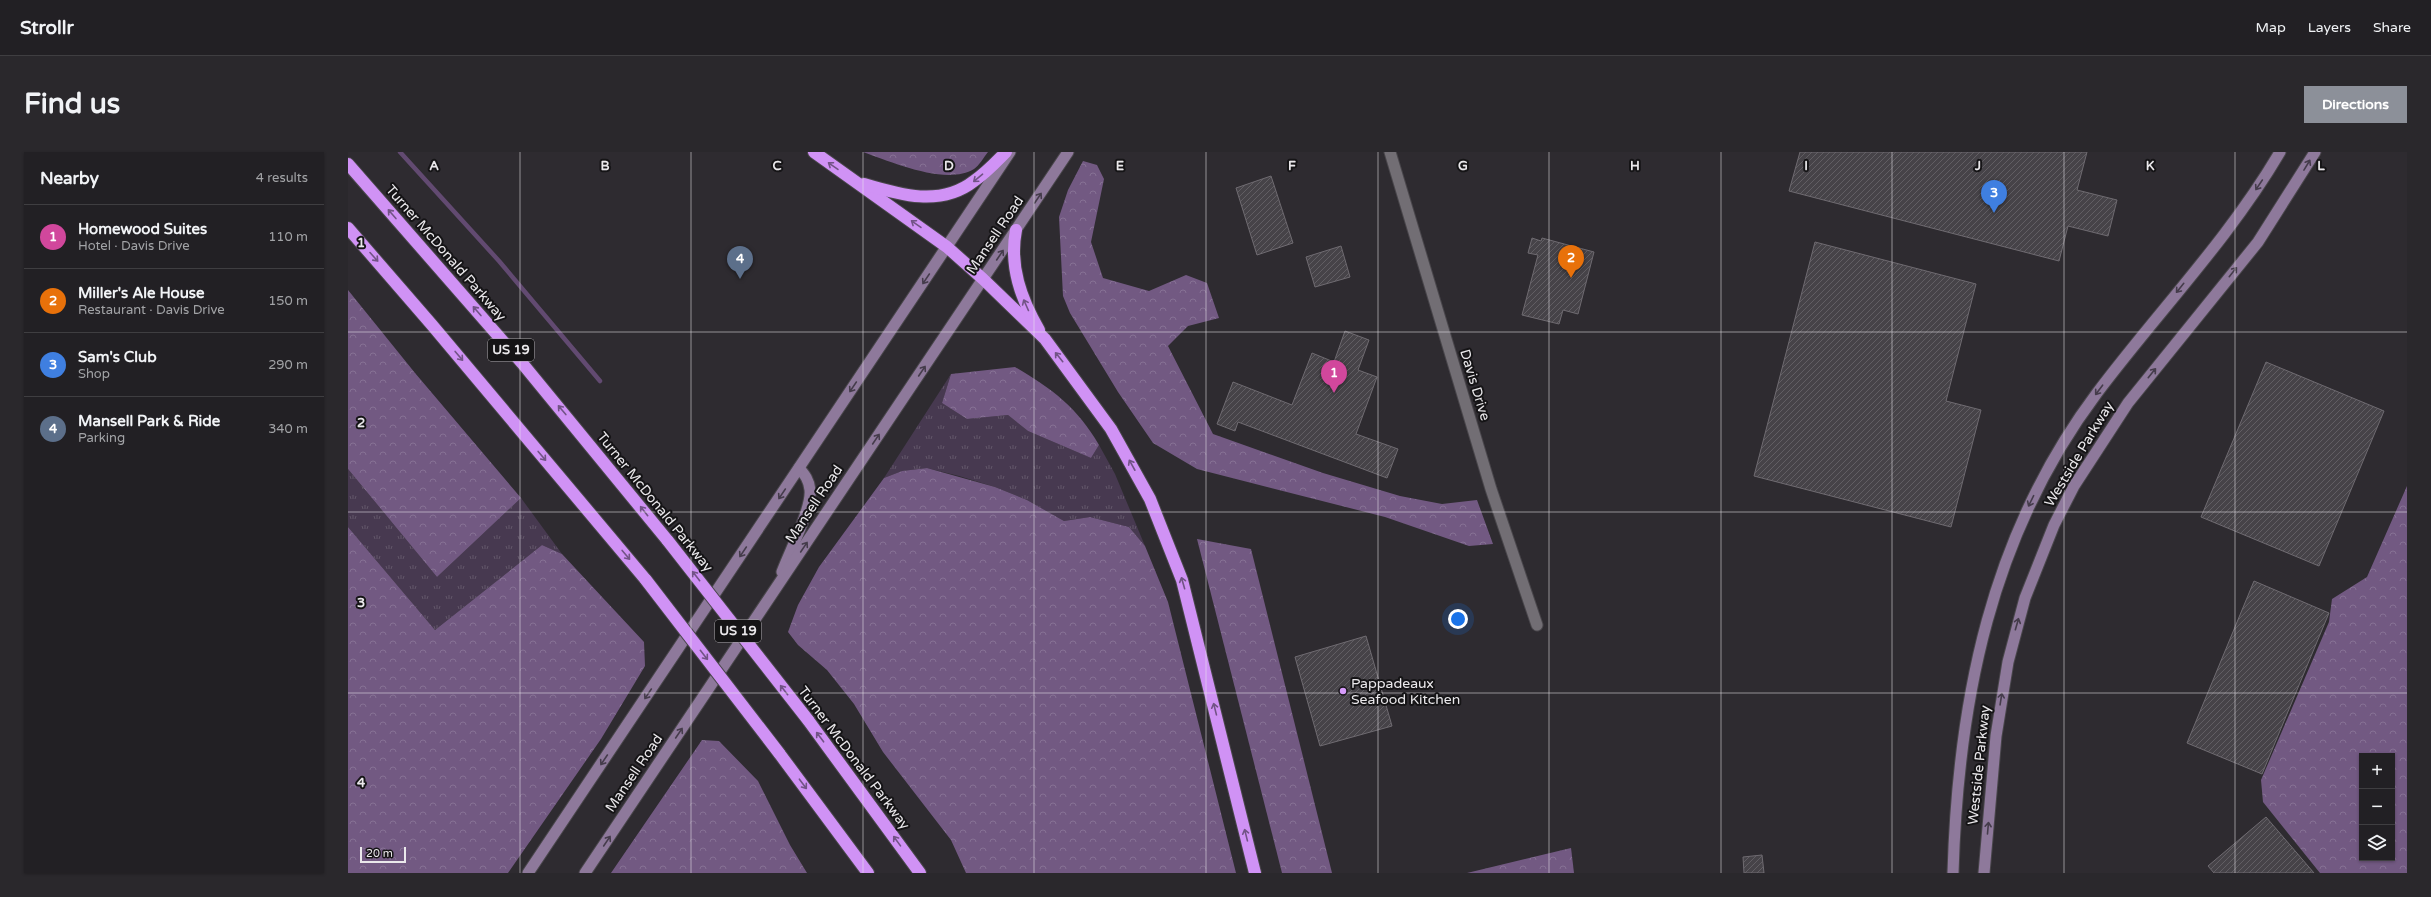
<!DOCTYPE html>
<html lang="en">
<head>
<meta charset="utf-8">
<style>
	body { margin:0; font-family:"Varela Round",sans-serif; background:#2a282c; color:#f1f3f6 }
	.controls { position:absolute; right:12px; bottom:12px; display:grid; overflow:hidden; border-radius:0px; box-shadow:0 1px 3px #0004 }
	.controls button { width:36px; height:36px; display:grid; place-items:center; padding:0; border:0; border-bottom:1px solid #3f3e41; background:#222024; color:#f1f3f6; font:20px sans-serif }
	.scale { position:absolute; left:12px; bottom:10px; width:46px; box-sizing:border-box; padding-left:4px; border:2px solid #eae8eb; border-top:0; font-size:11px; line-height:14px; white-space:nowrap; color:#eae8eb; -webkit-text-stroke:3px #151416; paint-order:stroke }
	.you { position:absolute; left:1110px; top:467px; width:14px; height:14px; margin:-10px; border:3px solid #fff; border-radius:50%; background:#1a73e8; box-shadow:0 0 0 6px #1a73e833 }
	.badge { display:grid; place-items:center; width:26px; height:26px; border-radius:50%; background:#8c9099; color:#fff; font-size:13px; font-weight:700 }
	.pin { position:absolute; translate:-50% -33px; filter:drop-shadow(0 1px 2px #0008) }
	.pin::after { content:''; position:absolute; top:21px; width:14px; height:12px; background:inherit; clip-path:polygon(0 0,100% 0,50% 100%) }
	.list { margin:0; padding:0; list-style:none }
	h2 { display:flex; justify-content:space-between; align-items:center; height:52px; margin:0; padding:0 16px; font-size:17px }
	h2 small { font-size:13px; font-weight:400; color:#a2a3a6 }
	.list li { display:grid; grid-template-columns:26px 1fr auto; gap:12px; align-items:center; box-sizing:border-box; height:64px; padding:0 16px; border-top:1px solid #3f3e41 }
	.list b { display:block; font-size:15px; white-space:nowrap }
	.list p { margin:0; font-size:13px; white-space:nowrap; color:#a2a3a6 }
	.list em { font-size:13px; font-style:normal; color:#a2a3a6 }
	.icon { flex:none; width:22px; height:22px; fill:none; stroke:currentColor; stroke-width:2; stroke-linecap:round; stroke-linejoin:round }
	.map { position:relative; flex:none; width:2059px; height:721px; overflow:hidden; border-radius:0px }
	header { display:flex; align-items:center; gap:24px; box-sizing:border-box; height:56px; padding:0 20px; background:#222024; border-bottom:1px solid #3f3e41 }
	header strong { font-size:19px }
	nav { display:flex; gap:22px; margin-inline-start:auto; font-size:14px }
	.intro { display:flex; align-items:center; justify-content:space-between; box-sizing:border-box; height:96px; padding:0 24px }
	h1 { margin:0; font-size:28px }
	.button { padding:10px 18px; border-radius:0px; background:#8c9099; color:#fff; font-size:14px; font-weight:700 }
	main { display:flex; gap:24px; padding:0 24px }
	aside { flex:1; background:#222024; border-radius:0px; box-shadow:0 1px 3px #0004 }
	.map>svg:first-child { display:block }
	.grass { fill:url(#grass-tufts) }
	.forest { fill:url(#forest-crowns); fill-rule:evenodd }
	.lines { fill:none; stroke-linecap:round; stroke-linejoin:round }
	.stream { stroke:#624a71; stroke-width:4.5 }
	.building { fill:url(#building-hatch); stroke:#6f6b71 }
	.minor-casing { stroke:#49464b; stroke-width:13 }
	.secondary-casing { stroke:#49464b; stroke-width:13 }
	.motorway-casing { stroke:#49464b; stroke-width:14 }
	.minor { stroke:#726e74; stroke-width:11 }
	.secondary { stroke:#8e799b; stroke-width:11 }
	.motorway { stroke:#d092f5; stroke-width:12 }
	.motorway-bridge-casing { stroke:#49464b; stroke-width:14; stroke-linecap:butt }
	.motorway-bridge { stroke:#d092f5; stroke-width:12 }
	.oneway { stroke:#453c4b }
	.oneway2 { stroke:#725386 }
	.grid { fill:none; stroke:#eae8eb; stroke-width:1; stroke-opacity:0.55 }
	.poi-dot { fill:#d69bfa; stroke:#151416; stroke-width:1.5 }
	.labels { text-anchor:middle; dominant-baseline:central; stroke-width:4; stroke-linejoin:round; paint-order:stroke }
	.shield { fill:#151416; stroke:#aaa8ab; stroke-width:1 }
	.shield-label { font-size:13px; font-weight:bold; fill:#eae8eb }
	.street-label { font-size:14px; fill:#eae8eb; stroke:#151416 }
	.poi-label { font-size:14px; fill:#eae8eb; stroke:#151416; text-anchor:start }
	.grid-label { font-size:13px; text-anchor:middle; font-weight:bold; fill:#eae8eb; stroke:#151416; stroke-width:4; stroke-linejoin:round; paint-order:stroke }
</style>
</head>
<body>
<header>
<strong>Strollr</strong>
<nav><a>Map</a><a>Layers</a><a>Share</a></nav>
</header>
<div class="intro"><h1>Find us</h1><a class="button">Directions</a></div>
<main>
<aside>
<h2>Nearby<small>4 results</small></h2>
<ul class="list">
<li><span class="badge" style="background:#d1479c">1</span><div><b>Homewood Suites</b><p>Hotel · Davis Drive</p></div><em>110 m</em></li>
<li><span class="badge" style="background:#e8710a">2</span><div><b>Miller's Ale House</b><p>Restaurant · Davis Drive</p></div><em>150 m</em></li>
<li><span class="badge" style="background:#3f7fe0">3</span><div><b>Sam's Club</b><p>Shop</p></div><em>290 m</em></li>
<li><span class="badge" style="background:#5c6f8a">4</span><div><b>Mansell Park &amp; Ride</b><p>Parking</p></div><em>340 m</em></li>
</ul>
</aside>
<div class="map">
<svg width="2059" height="721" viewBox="0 0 2059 721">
	<defs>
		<pattern id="grass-tufts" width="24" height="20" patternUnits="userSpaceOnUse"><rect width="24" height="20" fill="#473950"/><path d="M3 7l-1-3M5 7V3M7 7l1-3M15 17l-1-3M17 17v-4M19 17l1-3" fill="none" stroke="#625669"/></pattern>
		<pattern id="forest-crowns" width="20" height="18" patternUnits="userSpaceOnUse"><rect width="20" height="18" fill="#725982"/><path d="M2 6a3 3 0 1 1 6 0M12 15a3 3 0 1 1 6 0" fill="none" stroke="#867194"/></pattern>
		<pattern id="building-hatch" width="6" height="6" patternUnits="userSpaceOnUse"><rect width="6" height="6" fill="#464348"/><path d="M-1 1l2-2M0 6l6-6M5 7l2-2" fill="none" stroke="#615e63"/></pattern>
	</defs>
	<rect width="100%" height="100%" fill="#2e2b30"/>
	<g class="grass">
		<path d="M603 222 594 251 619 267 660 263 680 279 743 306 751 293 767 322 797 394 781 375 742 365 716 369 679 348 647 335 611 324 579 316 554 319 536 326Z"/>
		<path d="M0 317 89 425 173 346 214 402 194 393 87 478 0 375Z"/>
	</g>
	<g class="forest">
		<path d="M515 0H640C636 5 631 14 626 17 598 34 544 10 515 0Z"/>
		<path d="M735 9 749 13 756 27 743 90 755 126 801 139 838 123 859 131 871 166 840 174 820 194 865 282 975 321 1052 344 1094 352 1129 348 1145 392 1121 394 1037 365 849 317 805 291 770 240 722 161 715 144 711 65 720 38Z"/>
		<path d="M0 138 67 221 173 346 89 425 0 317Z"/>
		<path d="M667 215C704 237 729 255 751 293L743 306 680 279 660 263 619 267 594 251 603 222Z"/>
		<path d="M579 316 647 335 679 348 716 369 742 365 781 375 797 394 820 450 888 721H618L603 688 535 600 506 552 479 518 450 493 440 480 450 453 471 415 536 326 554 319Z"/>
		<path d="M2059 334V721H1972L1915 650 1913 628 1981 470 1984 447 2019 425ZM2014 604H2044V706H2014Z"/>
		<path d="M0 375 87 478 194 393 214 402 296 490 297 514 253 587 160 721H0Z"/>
		<path d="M849 387 903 397 984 721H934Z"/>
		<path d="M354 588 371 589 410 629 442 693 459 721H263Z"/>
		<path d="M1223 696 1226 721H1119Z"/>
	</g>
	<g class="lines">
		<path class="stream" d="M52 0 151 109 252 229"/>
	</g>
	<g class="building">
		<path d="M1452 0H1739L1729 38 1769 48 1760 84 1720 74 1711 109 1441 39Z"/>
		<path d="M923 24 945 91 909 103 888 36Z"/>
		<path d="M1184 86 1193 89 1194 86 1246 100 1230 162 1215 158 1211 172 1174 163 1190 103 1180 101Z"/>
		<path d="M1467 90 1628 132 1598 249 1633 258 1603 375 1406 324Z"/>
		<path d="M993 94 1002 125 967 135 958 105Z"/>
		<path d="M997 179 1021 188 1010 218 1029 225 1008 282 1050 297 1039 326 890 270 887 279 869 272 885 230 944 253 964 201 986 210Z"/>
		<path d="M1918 210 2036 259 1971 414 1853 365Z"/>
		<path d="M1906 429 1981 461 1914 622 1839 591Z"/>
		<path d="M1018 484 1044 574 972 594 947 505Z"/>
		<path d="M1918 665 1966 721H1866L1860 714Z"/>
		<path d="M1414 703 1416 721H1396L1395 705Z"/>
	</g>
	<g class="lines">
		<g class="minor-casing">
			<path id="minor" d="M1042 0 1143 337 1189 473"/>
		</g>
		<g class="secondary-casing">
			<g id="secondary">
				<path d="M434 420C441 401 464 356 462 338 461 328 457 323 451 316"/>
				<path d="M180 721 662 0"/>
				<path d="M237 721 720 0"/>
				<path d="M1605 721C1610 548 1643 382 1749 241 1809 161 1881 87 1932 0"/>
				<path d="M1636 721 1648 584 1660 510 1677 446 1706 373 1726 334 1780 251 1910 90 1967 0"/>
			</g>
		</g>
		<g class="motorway-casing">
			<g id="motorway">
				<path d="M466 0 599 95 635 127 697 187 763 277 802 347 834 428 907 721"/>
				<path d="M0 12 174 211 320 389"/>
				<path d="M516 32C552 43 593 55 626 29 638 21 648 10 658 0"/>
				<path d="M0 76 84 173 298 428"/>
				<path d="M668 78C661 114 673 147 691 178"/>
				<path d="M460 568 572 721"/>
				<path d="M431 601 520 721"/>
			</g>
		</g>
		<use href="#minor" class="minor"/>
		<use href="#secondary" class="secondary"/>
		<use href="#motorway" class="motorway"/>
		<g class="motorway-bridge-casing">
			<g id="motorway-bridge">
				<path d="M320 389 460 568"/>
				<path d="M298 428 431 601"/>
			</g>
		</g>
		<use href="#motorway-bridge" class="motorway-bridge"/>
	</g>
	<defs><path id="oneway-shaft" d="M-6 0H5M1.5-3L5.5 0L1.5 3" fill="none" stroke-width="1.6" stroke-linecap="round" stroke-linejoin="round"/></defs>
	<g class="oneway">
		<use href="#oneway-shaft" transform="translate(1959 13) rotate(-59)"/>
		<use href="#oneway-shaft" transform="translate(1911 33) rotate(124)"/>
		<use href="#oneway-shaft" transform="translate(690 46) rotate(-56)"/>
		<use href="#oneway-shaft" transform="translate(652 103) rotate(-56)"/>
		<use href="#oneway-shaft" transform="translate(1885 120) rotate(-51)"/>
		<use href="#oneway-shaft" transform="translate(578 127) rotate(124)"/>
		<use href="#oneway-shaft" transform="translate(1832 136) rotate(129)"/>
		<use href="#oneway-shaft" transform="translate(574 219) rotate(-56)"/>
		<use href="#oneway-shaft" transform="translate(1804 221) rotate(-51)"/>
		<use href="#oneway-shaft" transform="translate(505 235) rotate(124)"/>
		<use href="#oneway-shaft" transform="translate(1751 238) rotate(127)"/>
		<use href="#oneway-shaft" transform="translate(528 287) rotate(-56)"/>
		<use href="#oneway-shaft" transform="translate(434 342) rotate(124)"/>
		<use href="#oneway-shaft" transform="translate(1683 349) rotate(116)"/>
		<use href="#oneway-shaft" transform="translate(456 395) rotate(-56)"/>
		<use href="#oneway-shaft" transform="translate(395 400) rotate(124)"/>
		<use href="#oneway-shaft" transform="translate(1669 472) rotate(-74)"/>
		<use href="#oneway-shaft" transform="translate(300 542) rotate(124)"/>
		<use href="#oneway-shaft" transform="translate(1653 547) rotate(-81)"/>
		<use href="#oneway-shaft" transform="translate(331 581) rotate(-56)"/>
		<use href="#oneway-shaft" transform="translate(256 608) rotate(124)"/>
		<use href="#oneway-shaft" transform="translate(1640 676) rotate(-85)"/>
		<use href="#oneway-shaft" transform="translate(259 689) rotate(-56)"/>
	</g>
	<g class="oneway2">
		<use href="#oneway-shaft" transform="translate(485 14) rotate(-145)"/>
		<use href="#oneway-shaft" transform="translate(630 26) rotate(140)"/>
		<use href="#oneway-shaft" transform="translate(44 62) rotate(-131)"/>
		<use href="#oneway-shaft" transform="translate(568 72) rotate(-145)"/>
		<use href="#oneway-shaft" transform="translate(26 105) rotate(48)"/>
		<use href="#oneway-shaft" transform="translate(678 153) rotate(-114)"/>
		<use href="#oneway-shaft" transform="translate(129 159) rotate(-131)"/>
		<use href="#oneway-shaft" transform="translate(111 204) rotate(50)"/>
		<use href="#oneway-shaft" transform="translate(711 205) rotate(-129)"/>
		<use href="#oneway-shaft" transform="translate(214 258) rotate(-130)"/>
		<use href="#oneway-shaft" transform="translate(194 304) rotate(50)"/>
		<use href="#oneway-shaft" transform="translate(784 313) rotate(-119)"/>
		<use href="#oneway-shaft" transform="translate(296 359) rotate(-128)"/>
		<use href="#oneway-shaft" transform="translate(278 403) rotate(50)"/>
		<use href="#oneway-shaft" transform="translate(348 424) rotate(-128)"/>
		<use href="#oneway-shaft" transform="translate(835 431) rotate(-106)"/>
		<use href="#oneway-shaft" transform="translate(356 503) rotate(52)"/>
		<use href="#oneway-shaft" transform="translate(436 538) rotate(-128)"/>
		<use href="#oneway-shaft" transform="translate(867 557) rotate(-104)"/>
		<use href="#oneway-shaft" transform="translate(472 585) rotate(-127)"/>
		<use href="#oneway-shaft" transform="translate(455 632) rotate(53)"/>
		<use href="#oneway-shaft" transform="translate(898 683) rotate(-104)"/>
		<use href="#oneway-shaft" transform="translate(549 689) rotate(-126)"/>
	</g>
	<path class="grid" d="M172 0V721M343 0V721M515 0V721M686 0V721M858 0V721M1030 0V721M1201 0V721M1373 0V721M1544 0V721M1716 0V721M1887 0V721M0 180H2059M0 360H2059M0 541H2059"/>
	<circle class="poi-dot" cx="995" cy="539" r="4"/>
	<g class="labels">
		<g class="shield">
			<rect x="140" y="187" width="46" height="22" rx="3"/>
			<rect x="367" y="468" width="46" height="22" rx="3"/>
		</g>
		<g class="shield-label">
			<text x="163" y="198">US 19</text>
			<text x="390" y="479">US 19</text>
		</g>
		<g class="street-label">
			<text transform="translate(647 83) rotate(-56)">Mansell Road</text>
			<text transform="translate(98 101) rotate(49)">Turner McDonald Parkway</text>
			<text transform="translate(1127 233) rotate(73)">Davis Drive</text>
			<text transform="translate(1731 302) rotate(-59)">Westside Parkway</text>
			<text transform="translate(307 350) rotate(51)">Turner McDonald Parkway</text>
			<text transform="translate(466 352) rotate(-56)">Mansell Road</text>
			<text transform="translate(506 606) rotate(53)">Turner McDonald Parkway</text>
			<text transform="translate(1631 613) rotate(-84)">Westside Parkway</text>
			<text transform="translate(286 621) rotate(-56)">Mansell Road</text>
		</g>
		<g class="poi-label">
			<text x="1003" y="531">Pappadeaux<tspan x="1003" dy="16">Seafood Kitchen</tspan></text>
		</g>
	</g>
	<g class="grid-label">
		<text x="86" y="18">A</text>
		<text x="257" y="18">B</text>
		<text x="429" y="18">C</text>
		<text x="601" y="18">D</text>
		<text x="772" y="18">E</text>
		<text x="944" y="18">F</text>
		<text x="1115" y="18">G</text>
		<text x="1287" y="18">H</text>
		<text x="1458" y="18">I</text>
		<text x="1630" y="18">J</text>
		<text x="1802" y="18">K</text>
		<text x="1973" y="18">L</text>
		<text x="13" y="95">1</text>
		<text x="13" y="275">2</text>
		<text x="13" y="455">3</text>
		<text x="13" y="635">4</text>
	</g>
</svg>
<div class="controls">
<button>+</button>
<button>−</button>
<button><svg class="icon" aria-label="layers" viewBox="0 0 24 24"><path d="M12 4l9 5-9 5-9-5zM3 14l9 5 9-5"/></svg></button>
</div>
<div class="scale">20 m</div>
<div class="you"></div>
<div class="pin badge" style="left:986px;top:241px;background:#d1479c">1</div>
<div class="pin badge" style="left:1223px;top:126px;background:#e8710a">2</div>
<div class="pin badge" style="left:1646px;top:61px;background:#3f7fe0">3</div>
<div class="pin badge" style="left:392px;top:127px;background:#5c6f8a">4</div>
</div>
</main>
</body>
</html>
